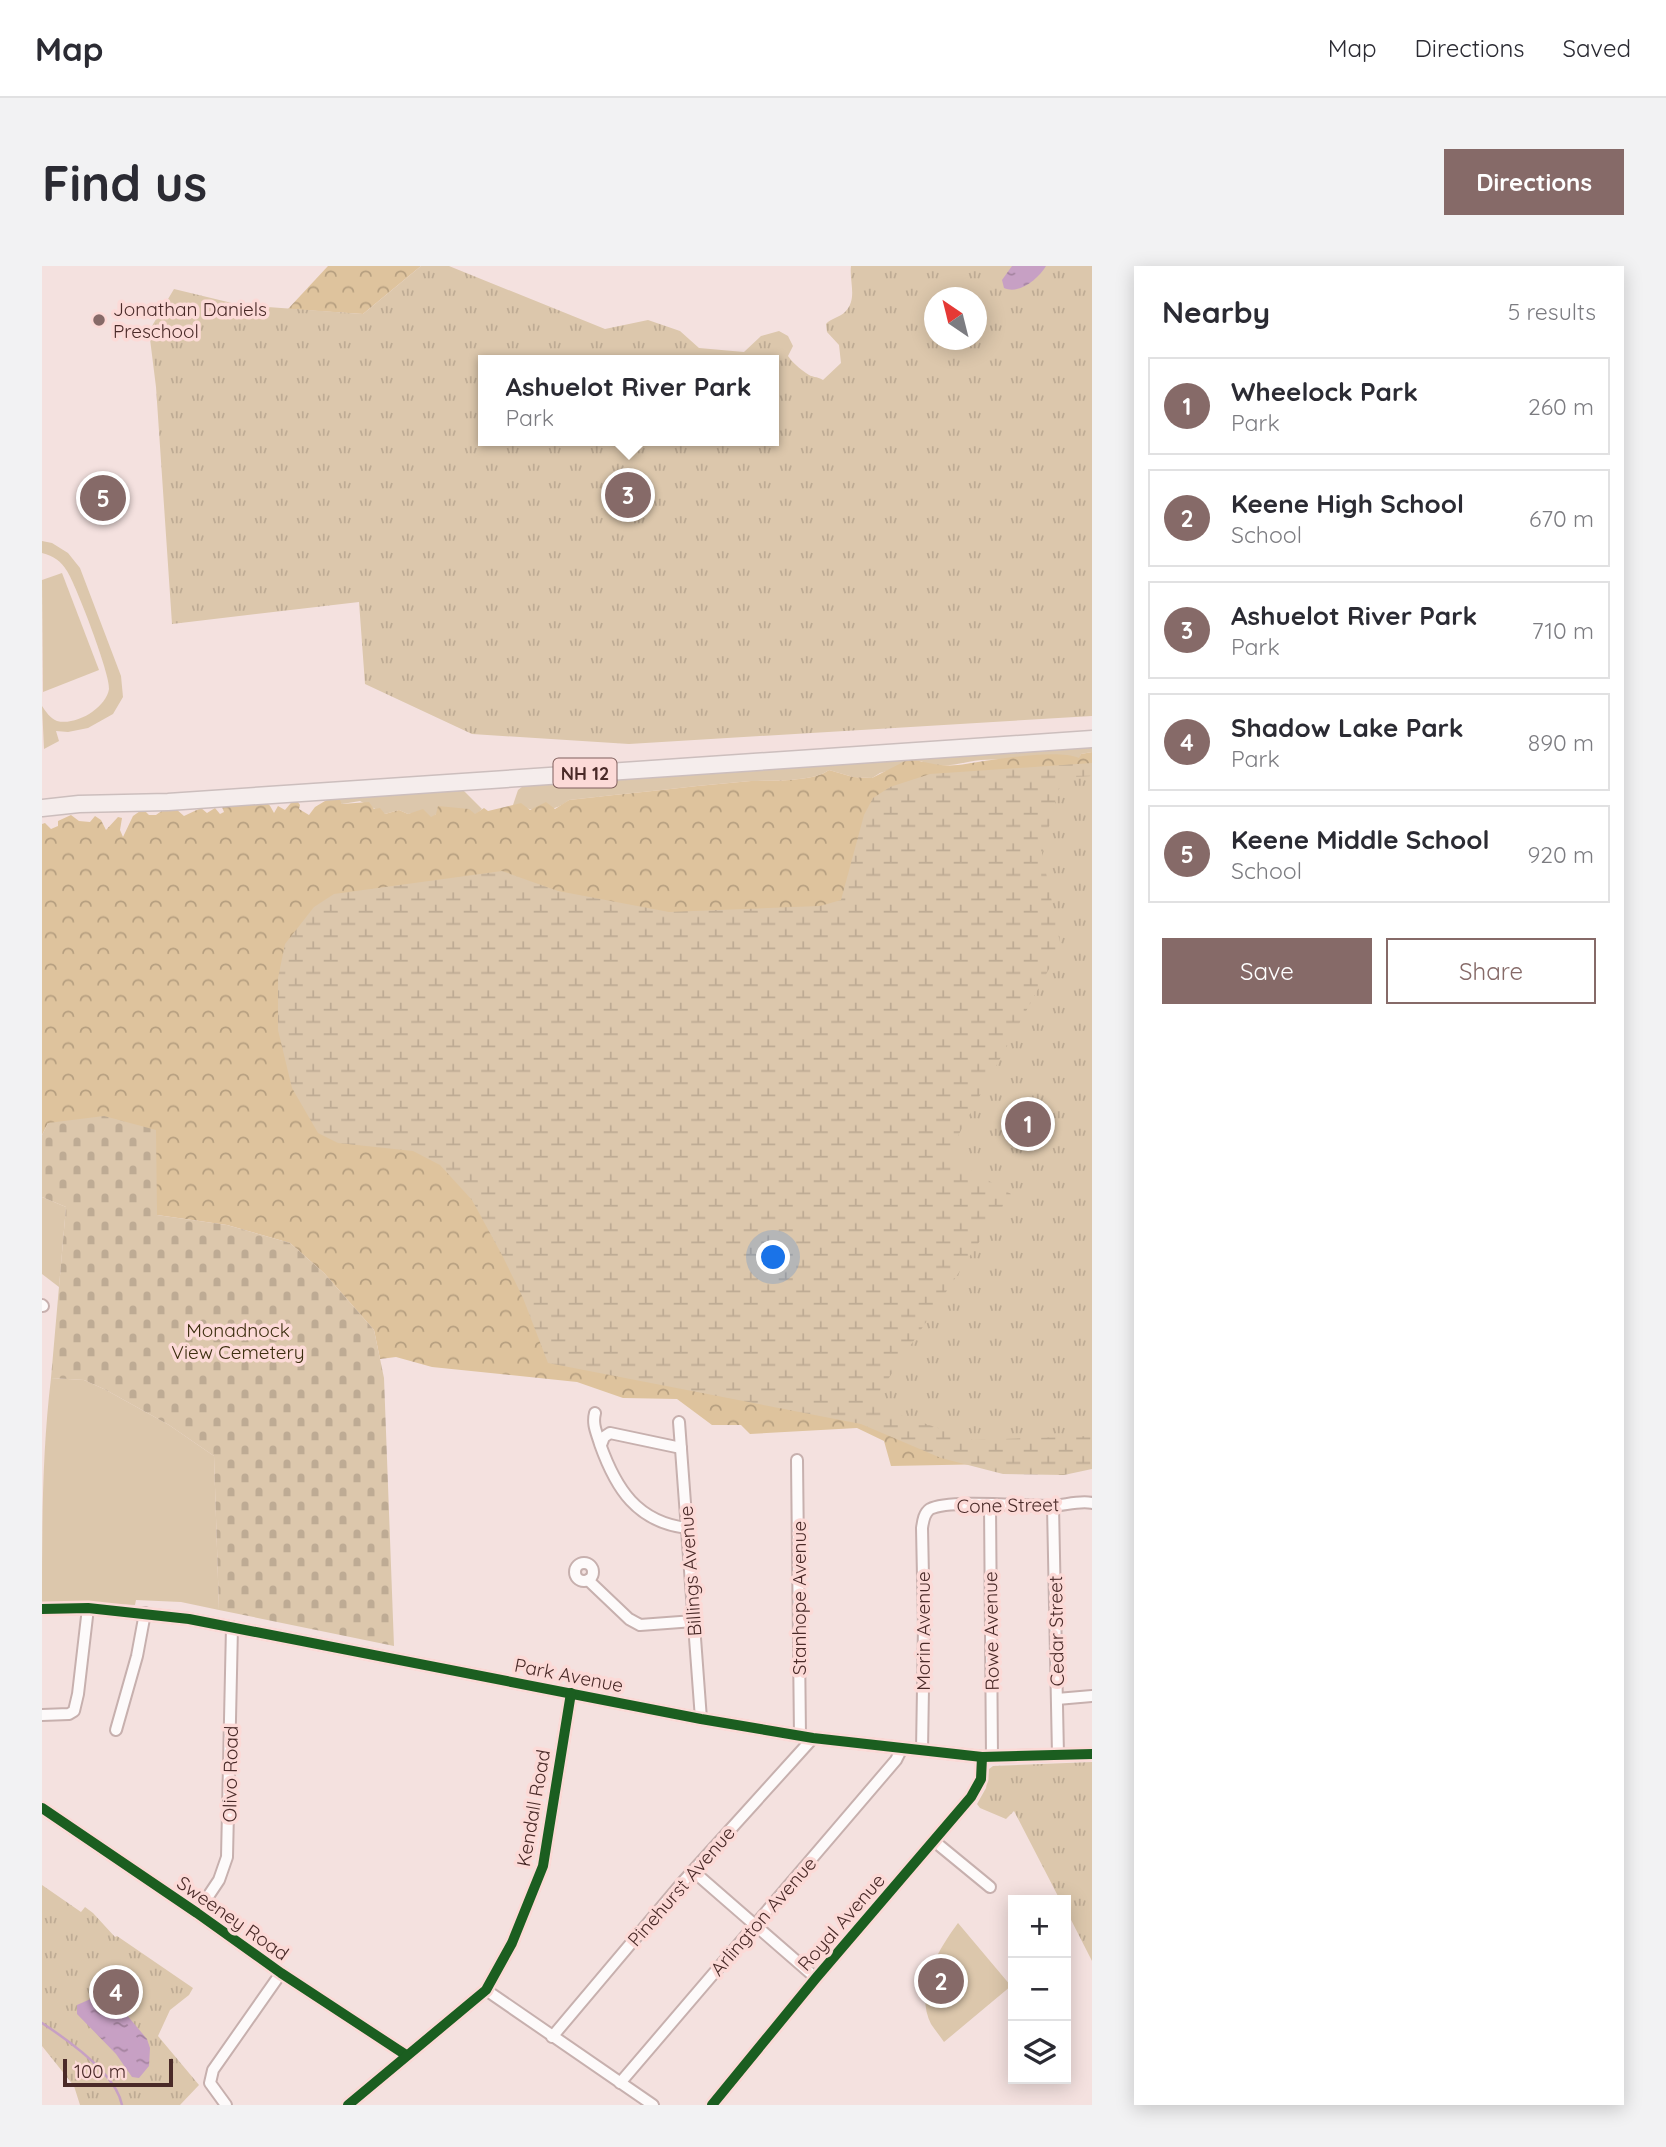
<!DOCTYPE html>
<html lang="en">
<head>
<meta charset="utf-8">
<style>
	body { margin:0; font-family:Quicksand,sans-serif; background:#f2f2f3; color:#2b2b33 }
	.controls { position:absolute; right:21px; bottom:21px; display:grid; overflow:hidden; border-radius:0px; box-shadow:0 4px 18px #0003 }
	.controls button { width:63px; height:63px; display:grid; place-items:center; padding:0; border:0; border-bottom:2px solid #e1e1e2; background:#fff; color:#2b2b33; font:35px sans-serif }
	.compass { position:absolute; left:882px; top:21px; width:63px; height:63px; border-radius:50%; background:#fff; box-shadow:0 4px 18px #0003; rotate:325deg }
	.scale { position:absolute; left:21px; bottom:18px; width:110px; box-sizing:border-box; padding-left:7px; border:4px solid #4a2a28; border-top:0; font-size:19px; line-height:24px; white-space:nowrap; color:#4a2a28; -webkit-text-stroke:5px #fcdad7; paint-order:stroke }
	.you { position:absolute; left:732px; top:992px; width:24px; height:24px; margin:-18px; border:5px solid #fff; border-radius:50%; background:#1a73e8; box-shadow:0 0 0 10px #1a73e833 }
	.badge { display:grid; place-items:center; width:46px; height:46px; border-radius:50%; background:#866a68; color:#fff; font-size:23px; font-weight:700 }
	.pin { position:absolute; translate:-50% -50%; border:4px solid #fff; box-shadow:0 2px 7px #0006 }
	.popup { position:absolute; left:436px; top:89px; width:301px; height:91px; box-sizing:border-box; display:grid; place-content:center; border-radius:0px; background:#fff; filter:drop-shadow(0 2px 5px #0005); font-size:23px; white-space:nowrap; color:#7c7c81 }
	.popup b { font-size:26px; color:#2b2b33 }
	.popup::after { content:''; position:absolute; left:50%; top:100%; margin-left:-14px; border:14px solid transparent; border-top-color:#fff }
	.list { margin:0; padding:0; list-style:none }
	h2 { display:flex; justify-content:space-between; align-items:center; height:91px; margin:0; padding:0 28px; font-size:30px }
	h2 small { font-size:23px; font-weight:400; color:#7c7c81 }
	.list li { display:grid; grid-template-columns:46px 1fr auto; gap:21px; align-items:center; box-sizing:border-box; height:98px; margin:0 14px 14px; padding:0 14px; border:2px solid #e1e1e2; border-radius:0px }
	.list b { display:block; font-size:26px; white-space:nowrap }
	.list p { margin:0; font-size:23px; white-space:nowrap; color:#7c7c81 }
	.list em { font-size:23px; font-style:normal; color:#7c7c81 }
	.actions { display:flex; gap:14px; padding:21px 28px }
	.actions a { flex:1; padding:16px 0; border:2px solid #866a68; border-radius:0px; text-align:center; font-size:24px; color:#866a68 }
	.actions .main { background:#866a68; color:#fff }
	.icon { flex:none; width:38px; height:38px; fill:none; stroke:currentColor; stroke-width:2; stroke-linecap:round; stroke-linejoin:round }
	.map { position:relative; flex:none; width:1050px; height:1839px; overflow:hidden; border-radius:0px }
	header { display:flex; align-items:center; gap:42px; box-sizing:border-box; height:98px; padding:0 35px; background:#fff; border-bottom:2px solid #e1e1e2 }
	header strong { font-size:33px }
	nav { display:flex; gap:38px; margin-inline-start:auto; font-size:24px }
	.intro { display:flex; align-items:center; justify-content:space-between; box-sizing:border-box; height:168px; padding:0 42px }
	h1 { margin:0; font-size:49px }
	.button { padding:18px 32px; border-radius:0px; background:#866a68; color:#fff; font-size:24px; font-weight:700 }
	main { display:flex; gap:42px; padding:0 42px }
	aside { flex:1; background:#fff; border-radius:0px; box-shadow:0 4px 18px #0003 }
	.map>svg:first-child { display:block }
	.grass { fill:#dcc7ac }
	.forest { fill:url(#forest-crowns) }
	.wetland { fill:url(#wetland-marsh) }
	.cemetery { fill:url(#cemetery-stones) }
	.park { fill:url(#park-tufts); fill-rule:evenodd }
	.water { fill:url(#water-ripples) }
	.lines { fill:none; stroke-linecap:round; stroke-linejoin:round }
	.stream { stroke:#c7a0c4; stroke-width:2.5 }
	.minor-casing { stroke:#c7b0ae; stroke-width:14 }
	.highway-casing { stroke:#ccbebd; stroke-width:19 }
	.minor { stroke:#fdfafa; stroke-width:10 }
	.highway { stroke:#f5edec; stroke-width:16 }
	.cycleway-casing { stroke:#fcdad7; stroke-width:15 }
	.cycleway { stroke:#1b5e20; stroke-width:10 }
	.poi-dot { fill:#866a68; stroke:#fcdad7; stroke-width:2.5 }
	.labels { text-anchor:middle; dominant-baseline:central; stroke-width:7; stroke-linejoin:round; paint-order:stroke }
	.shield { fill:#fcdad7; stroke:#7f5f5c; stroke-width:2 }
	.shield-label { font-size:18px; font-weight:bold; fill:#4a2a28 }
	.poi-label { font-size:19px; fill:#4a2a28; stroke:#fcdad7; text-anchor:start }
	.park-label { font-size:19px; fill:#3c2e0f; stroke:#fcdad7 }
	.street-label { font-size:19px; fill:#4a2a28; stroke:#fcdad7 }
</style>
</head>
<body>
<header>
<strong>Map</strong>
<nav><a>Map</a><a>Directions</a><a>Saved</a></nav>
</header>
<div class="intro"><h1>Find us</h1><a class="button">Directions</a></div>
<main>
<div class="map">
<svg width="1050" height="1839" viewBox="0 0 1050 1839">
	<defs>
		<pattern id="forest-crowns" width="20" height="18" patternUnits="userSpaceOnUse" patternTransform="scale(1.75)"><rect width="20" height="18" fill="#dec39d"/><path d="M2 6a3 3 0 1 1 6 0M12 15a3 3 0 1 1 6 0" fill="none" stroke="#b69f80"/></pattern>
		<pattern id="wetland-marsh" width="20" height="14" patternUnits="userSpaceOnUse" patternTransform="scale(1.75)"><rect width="20" height="14" fill="#dcc7ac"/><path d="M1 5h8M5 5V1M11 12h8M15 12V8" fill="none" stroke="#beab94"/></pattern>
		<pattern id="cemetery-stones" width="16" height="16" patternUnits="userSpaceOnUse" patternTransform="scale(1.75)"><rect width="16" height="16" fill="#dcc7ac"/><path d="M2 7V4a2 2 0 0 1 4 0v3zM10 15v-3a2 2 0 0 1 4 0v3z" fill="#beab94"/></pattern>
		<pattern id="park-tufts" width="24" height="20" patternUnits="userSpaceOnUse" patternTransform="scale(1.75)"><rect width="24" height="20" fill="#dcc7ac"/><path d="M3 7l-1-3M5 7V3M7 7l1-3M15 17l-1-3M17 17v-4M19 17l1-3" fill="none" stroke="#beab94"/></pattern>
		<pattern id="water-ripples" width="26" height="14" patternUnits="userSpaceOnUse" patternTransform="scale(1.75)"><rect width="26" height="14" fill="#c7a0c4"/><path d="M2 4q2-2 4 0t4 0M15 11q2-2 4 0t4 0" fill="none" stroke="#a4839f"/></pattern>
	</defs>
	<rect width="100%" height="100%" fill="#f4e1df"/>
	<g class="grass">
		<path d="M0 275 10 277 26 287 38 302 79 410 81 431 71 448 46 462 26 466 14 465 17 475 2 483 0 440C4 446 8 452 15 455 34 460 64 442 67 423 69 410 34 319 25 305 19 295 12 290 0 287Z"/>
		<path d="M20 307 57 404 1 426 0 314Z"/>
		<path d="M1050 480V486L1039 488 1038 492C1005 493 971 492 939 494 919 496 898 505 879 495L838 507 830 512 811 511 787 504C768 518 722 513 698 516 641 521 584 528 527 534 510 548 491 545 471 539L476 524 485 517Z"/>
		<path d="M410 521 421 524 440 543 433 549 394 548 389 552 376 546 366 548 357 544 343 548 318 535 300 538 293 529Z"/>
		<path d="M0 931 24 941 17 1021 0 1008Z"/>
		<path d="M9 1112 42 1114 64 1124 127 1159 172 1190 177 1344 139 1336 94 1334 93 1339 28 1336 0 1338C0 1262 0 1187 9 1112Z"/>
		<path d="M916 1657 969 1720 902 1776C898 1770 893 1764 889 1758 872 1724 896 1684 916 1657Z"/>
	</g>
	<g class="forest">
		<path d="M286 0H379L321 48 246 43Z"/>
		<path d="M1050 486V1203L951 1198 849 1200 842 1175 815 1162 708 1168 699 1159H670L635 1133 581 1132 535 1116 390 1101 354 1091 338 1093 332 1064 282 1007 248 977 185 959 115 949 6 857 0 869V558L3 557 9 563 16 560V555L29 549 37 555 48 556 53 550 59 554 64 564 76 551 80 552 78 564 81 571 91 550 101 543 107 549H114L125 541 134 543 142 550 159 542 165 547 173 542 178 548 182 546 180 541C190 537 216 530 226 538 229 540 230 544 232 547L236 540 243 544 253 532 258 539 257 543 267 549 273 541 293 529 297 532 300 538 327 536 332 543 338 542 343 548 357 544 366 548 381 543 389 551 394 548 396 540 427 543 433 548 442 542 446 545 479 537 488 544 504 536 513 543 527 534C584 528 641 521 698 516 722 513 768 518 787 504L811 511 830 512 867 493C884 496 898 501 916 499 945 495 1012 482 1037 492L1039 488Z"/>
	</g>
	<path class="wetland" d="M1050 497V1203L1022 1209 961 1208 899 1192 819 1158 506 1097 481 1032 461 991 430 934 398 899 371 885 296 877 276 867 250 822 236 764V712L243 678 272 641 292 628 460 605 516 625 627 646 778 640 799 634 822 549 831 532 848 521 888 508Z"/>
	<path class="cemetery" d="M62 850 114 864 115 949 185 959 248 977 282 1007 332 1064 342 1112 352 1380 177 1344 172 1190 127 1159 64 1124 42 1114 9 1112 24 941 0 931V869L6 857Z"/>
	<g class="park">
		<path d="M379 0H407L563 63 606 54 638 65 657 82 702 86 719 70 737 65 746 70 751 80 746 90C750 96 758 103 764 107 770 112 775 110 781 114L799 97 797 79 785 66 784 58C789 52 797 52 803 46 816 33 807 15 809 0H1050V450L587 478 430 468 323 418 317 336 130 358 114 121 107 65 132 23 198 39 321 48ZM892 32H934V74H892ZM441 94H731V175H441Z"/>
		<path d="M1050 510V1170L931 1174 829 1139 969 928 905 890 1019 681 1000 587 1020 512Z"/>
		<path d="M1050 1496V1695L1024 1644V1634H1018L972 1545 964 1553 938 1542 935 1538 944 1522 947 1503 951 1500Z"/>
		<path d="M0 1619 39 1646 43 1641 51 1647 73 1671 75 1670 151 1722 147 1729 128 1744 116 1770 157 1819 138 1839H38L32 1820 0 1780Z"/>
	</g>
	<g class="water">
		<path d="M970 0H1004C996 13 977 29 962 22L960 14Z"/>
		<path d="M53 1731 73 1735 105 1773 108 1782 107 1800 97 1812 90 1811 74 1788 35 1748V1739Z"/>
	</g>
	<g class="lines">
		<path class="stream" d="M0 1757C26 1774 74 1808 80 1839"/>
		<g class="minor-casing">
			<g id="minor">
				<path d="M0 1039 1 1040"/>
				<path d="M553 1147C550 1159 555 1167 558 1178 574 1223 595 1256 645 1262"/>
				<path d="M637 1156 659 1453"/>
				<path d="M559 1179 562 1171 568 1167 639 1182"/>
				<path d="M755 1194 758 1470"/>
				<path d="M948 1239 950 1491"/>
				<path d="M1011 1240 1016 1489"/>
				<circle cx="542" cy="1306" r="9"/>
				<path d="M546 1314 587 1353 598 1359 652 1355"/>
				<path d="M0 1343 46 1342 147 1353 659 1453 771 1472 940 1491 1050 1488"/>
				<path d="M1015 1433 1050 1430"/>
				<path d="M0 1449 27 1448 32 1445 36 1428 46 1342"/>
				<path d="M74 1464 95 1390 103 1347"/>
				<path d="M880 1484 882 1360 880 1262C881 1255 882 1247 888 1243 906 1233 983 1240 1007 1240 1021 1240 1037 1234 1050 1237"/>
				<path d="M0 1542 155 1647 239 1707 364 1789"/>
				<path d="M892 1575 948 1621"/>
				<path d="M651 1605 774 1712"/>
				<path d="M155 1647 177 1614 185 1591 190 1361"/>
				<path d="M444 1724 611 1839"/>
				<path d="M510 1771 639 1618 771 1472"/>
				<path d="M578 1817 854 1494 860 1482"/>
				<path d="M184 1839 168 1817 171 1804 239 1707"/>
				<path d="M306 1839 444 1724 470 1677 501 1600 529 1427"/>
				<path d="M670 1839 774 1712 929 1531 939 1513 940 1491"/>
			</g>
		</g>
		<g class="highway-casing">
			<path id="highway" d="M0 542 37 538 126 536 1050 473"/>
		</g>
		<use href="#minor" class="minor"/>
		<use href="#highway" class="highway"/>
		<g class="cycleway-casing">
			<g id="cycleway">
				<path d="M0 1343 46 1342 147 1353 659 1453 771 1472 940 1491 1050 1488"/>
				<path d="M0 1542 155 1647 239 1707 364 1789"/>
				<path d="M306 1839 444 1724 470 1677 501 1600 529 1427"/>
				<path d="M670 1839 774 1712 929 1531 939 1513 940 1491"/>
			</g>
		</g>
		<use href="#cycleway" class="cycleway"/>
	</g>
	<circle class="poi-dot" cx="57" cy="54" r="7"/>
	<g class="labels">
		<rect class="shield" x="511.5" y="492.5" width="63" height="29" rx="5"/>
		<g class="shield-label">
			<text x="543" y="507">NH 12</text>
		</g>
		<g class="poi-label">
			<text x="71" y="43">Jonathan Daniels<tspan x="71" dy="22">Preschool</tspan></text>
		</g>
		<g class="park-label">
			<text x="196" y="1064">Monadnock<tspan x="196" dy="22">View Cemetery</tspan></text>
		</g>
		<g class="street-label">
			<text transform="translate(966 1239) rotate(-1)">Cone Street</text>
			<text transform="translate(648 1305) rotate(-94)">Billings Avenue</text>
			<text transform="translate(757 1332) rotate(-90)">Stanhope Avenue</text>
			<text transform="translate(881 1365) rotate(-90)">Morin Avenue</text>
			<text transform="translate(949 1365) rotate(-91)">Rowe Avenue</text>
			<text transform="translate(1014 1365) rotate(-91)">Cedar Street</text>
			<text transform="translate(527 1409) rotate(11)">Park Avenue</text>
			<text transform="translate(188 1508) rotate(-89)">Olivo Road</text>
			<text transform="translate(491 1542) rotate(-80)">Kendall Road</text>
			<text transform="translate(639 1620) rotate(-49)">Pinehurst Avenue</text>
			<text transform="translate(721 1650) rotate(-49)">Arlington Avenue</text>
			<text transform="translate(191 1652) rotate(35)">Sweeney Road</text>
			<text transform="translate(799 1656) rotate(-49)">Royal Avenue</text>
		</g>
	</g>
</svg>
<div class="controls">
<button>+</button>
<button>−</button>
<button><svg class="icon" aria-label="layers" viewBox="0 0 24 24"><path d="M12 4l9 5-9 5-9-5zM3 14l9 5 9-5"/></svg></button>
</div>
<svg class="compass" viewBox="-18 -18 36 36"><path d="M0-13l5 13h-10z" fill="#e53935"/><path d="M0 13l5-13h-10z" fill="#7c7c81"/></svg>
<div class="scale">100 m</div>
<div class="you"></div>
<div class="pin badge" style="left:986px;top:858px">1</div>
<div class="pin badge" style="left:899px;top:1715px">2</div>
<div class="pin badge" style="left:586px;top:229px">3</div>
<div class="popup"><b>Ashuelot River Park</b>Park</div>
<div class="pin badge" style="left:74px;top:1726px">4</div>
<div class="pin badge" style="left:61px;top:232px">5</div>
</div>
<aside>
<h2>Nearby<small>5 results</small></h2>
<ul class="list">
<li><span class="badge">1</span><div><b>Wheelock Park</b><p>Park</p></div><em>260 m</em></li>
<li><span class="badge">2</span><div><b>Keene High School</b><p>School</p></div><em>670 m</em></li>
<li><span class="badge">3</span><div><b>Ashuelot River Park</b><p>Park</p></div><em>710 m</em></li>
<li><span class="badge">4</span><div><b>Shadow Lake Park</b><p>Park</p></div><em>890 m</em></li>
<li><span class="badge">5</span><div><b>Keene Middle School</b><p>School</p></div><em>920 m</em></li>
</ul>
<div class="actions"><a class="main">Save</a><a>Share</a></div>
</aside>
</main>
</body>
</html>
